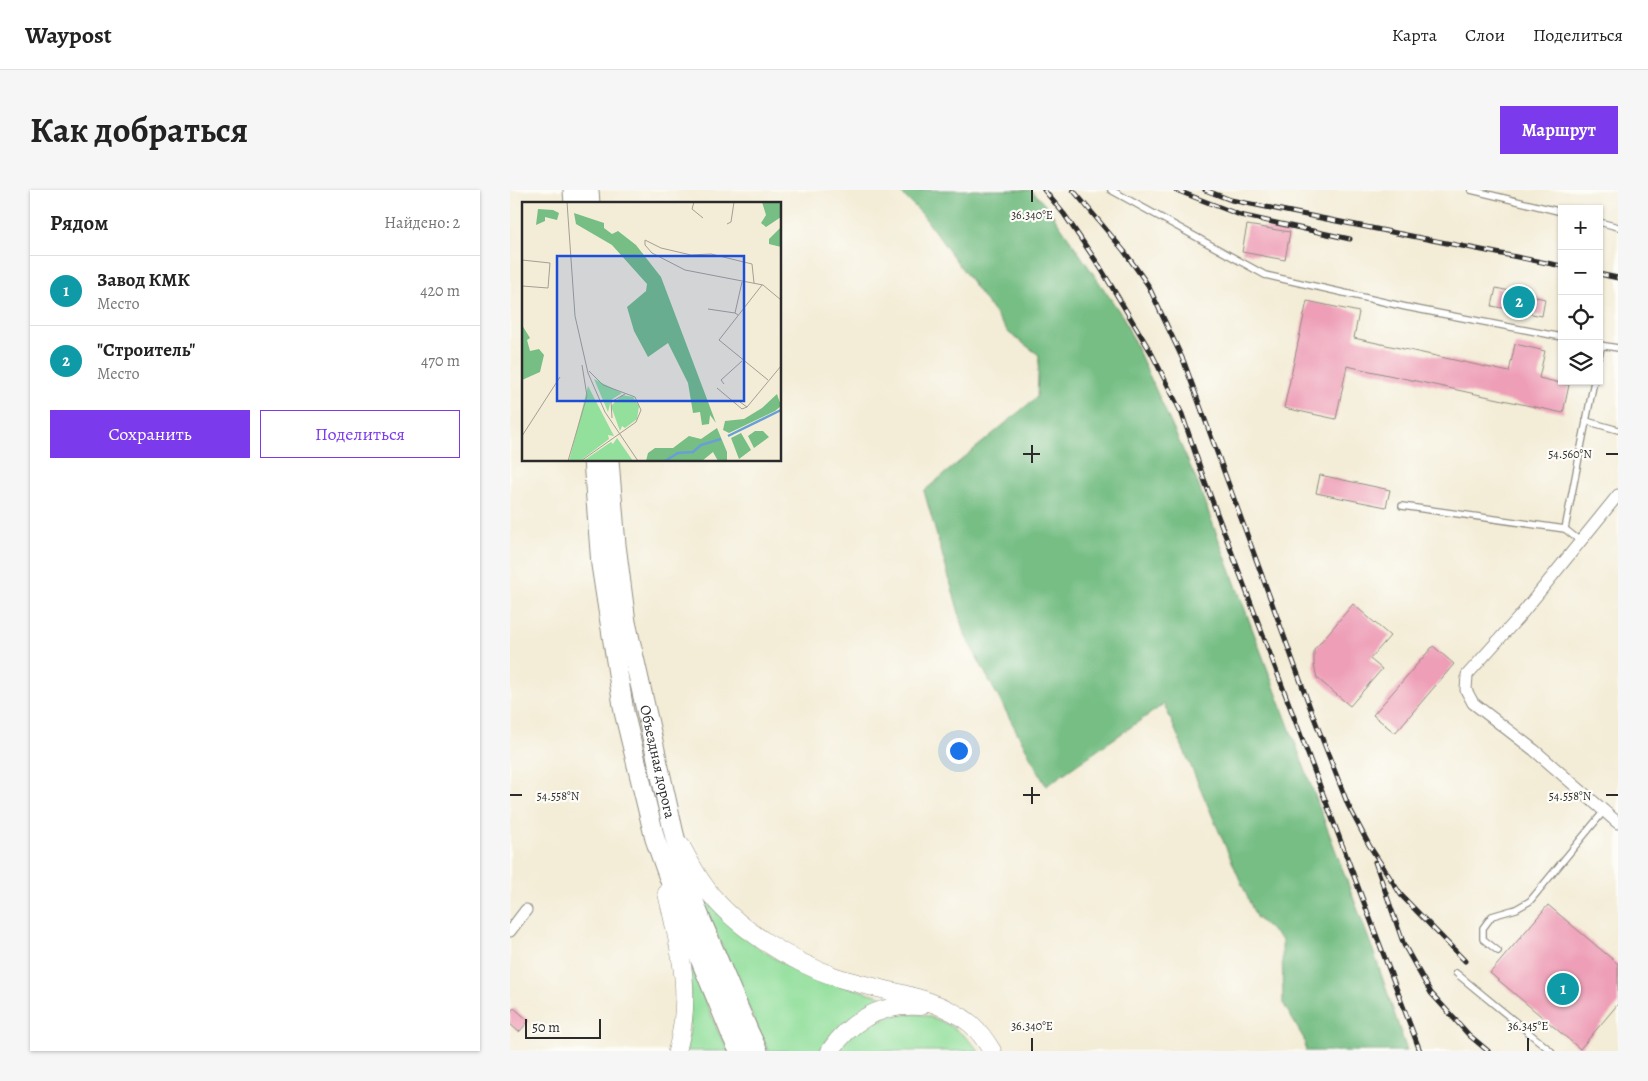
<!DOCTYPE html>
<html lang="ru">
<head>
<meta charset="utf-8">
<style>
	body { margin:0; font-family:Alegreya,serif; background:#f6f6f6; color:#222 }
	.controls { position:absolute; right:15px; top:15px; display:grid; overflow:hidden; border-radius:0px; box-shadow:0 1px 4px #0004 }
	.controls button { width:45px; height:45px; display:grid; place-items:center; padding:0; border:0; border-bottom:1px solid #e0e0e0; background:#fff; color:#222; font:25px sans-serif }
	.scale { position:absolute; left:15px; bottom:12px; width:76px; box-sizing:border-box; padding-left:5px; border:2px solid #2b2b2b; border-top:0; font-size:14px; line-height:18px; white-space:nowrap; color:#2b2b2b; -webkit-text-stroke:4px #fdfcf7; paint-order:stroke }
	.you { position:absolute; left:448px; top:560px; width:18px; height:18px; margin:-12px; border:4px solid #fff; border-radius:50%; background:#1a73e8; box-shadow:0 0 0 8px #1a73e833 }
	.badge { display:grid; place-items:center; width:32px; height:32px; border-radius:50%; background:#7c3aed; color:#fff; font-size:16px; font-weight:700 }
	.pin { position:absolute; translate:-50% -50%; border:2px solid #fff; box-shadow:0 1px 5px #0006 }
	.list { margin:0; padding:0; list-style:none }
	h2 { display:flex; justify-content:space-between; align-items:center; height:65px; margin:0; padding:0 20px; font-size:21px }
	h2 small { font-size:16px; font-weight:400; color:#767676 }
	.list li { display:grid; grid-template-columns:32px 1fr auto; gap:15px; align-items:center; box-sizing:border-box; height:70px; padding:0 20px; border-top:1px solid #e0e0e0 }
	.list b { display:block; font-size:19px; white-space:nowrap }
	.list p { margin:0; font-size:16px; white-space:nowrap; color:#767676 }
	.list em { font-size:16px; font-style:normal; color:#767676 }
	.actions { display:flex; gap:10px; padding:15px 20px }
	.actions a { flex:1; padding:11px 0; border:1px solid #7c3aed; border-radius:0px; text-align:center; font-size:18px; color:#7c3aed }
	.actions .main { background:#7c3aed; color:#fff }
	.icon { flex:none; width:28px; height:28px; fill:none; stroke:currentColor; stroke-width:2; stroke-linecap:round; stroke-linejoin:round }
	.map { position:relative; flex:none; width:1108px; height:861px; overflow:hidden; border-radius:0px }
	header { display:flex; align-items:center; gap:30px; box-sizing:border-box; height:70px; padding:0 25px; background:#fff; border-bottom:1px solid #e0e0e0 }
	header strong { font-size:24px }
	nav { display:flex; gap:28px; margin-inline-start:auto; font-size:18px }
	.intro { display:flex; align-items:center; justify-content:space-between; box-sizing:border-box; height:120px; padding:0 30px }
	h1 { margin:0; font-size:35px }
	.button { padding:12px 22px; border-radius:0px; background:#7c3aed; color:#fff; font-size:18px; font-weight:700 }
	main { display:flex; gap:30px; padding:0 30px }
	aside { flex:1; background:#fff; border-radius:0px; box-shadow:0 1px 4px #0004 }
	.map>svg:first-child { display:block }
	.green { fill:#93df9c; stroke:#5f8564 }
	.forest { fill:#76be84; stroke:#507458 }
	.building { fill:#ee9fb7 }
	.lines { fill:none; stroke-linecap:round; stroke-linejoin:round }
	.service-casing { stroke:#8f8c80; stroke-width:8 }
	.minor-casing { stroke:#8f8c80; stroke-width:13 }
	.primary-casing { stroke:#8f8c80; stroke-width:19 }
	.trunk-casing { stroke:#8f8c80; stroke-width:21 }
	.service { stroke:#fff; stroke-width:5.5 }
	.minor { stroke:#fff; stroke-width:11 }
	.primary { stroke:#fff; stroke-width:18 }
	.trunk { stroke:#fff; stroke-width:19 }
	.rail-casing { stroke:#2b2b2b; stroke-width:5 }
	.rail { stroke:#fdfcf7; stroke-width:3; stroke-dasharray:9; stroke-linecap:butt }
	.ticks { fill:none; stroke:#2b2b2b; stroke-width:2 }
	.labels { text-anchor:middle; dominant-baseline:central; stroke-width:4.5; stroke-linejoin:round; paint-order:stroke }
	.street-label { font-size:15px; fill:#2b2b2b; stroke:#fdfcf7 }
	.inset-river { fill:none; stroke:#689fd6; stroke-width:2.5 }
	.inset-road { fill:none; stroke:#a39f92; stroke-width:1 }
	.view { fill:#1d4ed8; fill-opacity:0.15; stroke:#1d4ed8; stroke-width:2.5 }
	.inset-edge { fill:none; stroke:#2b2b2b; stroke-width:2.5 }
	.ticks-label { font-size:12px; text-anchor:middle; fill:#2b2b2b; stroke:#fdfcf7; stroke-width:4.5; stroke-linejoin:round; paint-order:stroke }
</style>
</head>
<body>
<header>
<strong>Waypost</strong>
<nav><a>Карта</a><a>Слои</a><a>Поделиться</a></nav>
</header>
<div class="intro"><h1>Как добраться</h1><a class="button">Маршрут</a></div>
<main>
<aside>
<h2>Рядом<small>Найдено: 2</small></h2>
<ul class="list">
<li><span class="badge" style="background:#0f9aa8">1</span><div><b>Завод КМК</b><p>Место</p></div><em>420 m</em></li>
<li><span class="badge" style="background:#0f9aa8">2</span><div><b>&quot;Строитель&quot;</b><p>Место</p></div><em>470 m</em></li>
</ul>
<div class="actions"><a class="main">Сохранить</a><a>Поделиться</a></div>
</aside>
<div class="map">
<svg width="1108" height="861" viewBox="0 0 1108 861">
	<rect width="100%" height="100%" fill="#fdfcf7"/>
	<filter id="ink" filterUnits="userSpaceOnUse"><feTurbulence type="fractalNoise" baseFrequency=".02" numOctaves="2"/><feDisplacementMap in="SourceGraphic" scale="10" xChannelSelector="R" yChannelSelector="G"/><feConvolveMatrix kernelMatrix="1 2 1 2 8 2 1 2 1" color-interpolation-filters="sRGB"/></filter>
	<filter id="wash" filterUnits="userSpaceOnUse"><feTurbulence type="fractalNoise" baseFrequency=".0096" numOctaves="4" result="noise"/><feDisplacementMap in="SourceGraphic" scale="20" xChannelSelector="R" yChannelSelector="G"/><feGaussianBlur stdDeviation="1.12" result="paint"/><feColorMatrix in="noise" values="0 0 0 0 0 0 0 0 0 0 0 0 0 0 0 0 0 1.4 0 .05"/><feComposite in="paint" operator="in"/></filter>
	<g filter="url(#wash)">
		<rect width="100%" height="100%" fill="#f3ecd6"/>
		<g class="green">
			<path d="M188 700 248 757 266 769 286 780 303 787 381 809C350 824 328 830 310 861H258L236 812Z"/>
			<path d="M180 773 208 841 219 861H176L180 838Z"/>
			<path d="M408 824C432 828 453 842 469 861H328L342 843 381 825Z"/>
		</g>
		<path class="forest" d="M388 0H521L538 18 613 127 686 289 864 763 897 861H796L794 849 773 813 772 750 746 727 654 514 536 596 456 447 414 301 527 207 529 165 499 143 412 24Z"/>
		<g id="blocks">
			<g class="building">
				<path d="M737 35 780 42 775 70 732 62Z"/>
				<path d="M986 98 1035 109 1032 126 982 116Z"/>
				<path d="M797 111 849 122 844 148 999 182 1005 154 1035 161 1029 188 1059 195 1053 223 837 176 826 229 774 218Z"/>
				<path d="M810 285 880 300 876 317 806 303Z"/>
				<path d="M843 414 880 446 860 469 872 479 840 516 807 488 804 475V460Z"/>
				<path d="M923 456 944 474 885 543 863 525Z"/>
				<path d="M1038 715 1108 774V814L1070 859 980 783Z"/>
				<path d="M4 818 19 831 9 842 0 834V822Z"/>
			</g>
		</g>
	</g>
	<g filter="url(#ink)">
		<use href="#blocks" fill-opacity="0" stroke="#8f8c80" stroke-width="1"/>
		<g class="lines">
			<g class="service-casing">
				<g id="service">
					<path d="M601 0 755 85 896 117 1052 147"/>
					<path d="M961 0 1052 22"/>
					<path d="M1089 32 1108 37"/>
					<path d="M1089 155 1108 158"/>
					<path d="M1089 166 1092 155"/>
					<path d="M1076 231 1108 240"/>
					<path d="M892 316 1055 339"/>
					<path d="M1070 351 1055 339 1084 191"/>
					<path d="M988 761 973 749V738L982 726 1006 719 1020 711 1094 621"/>
					<path d="M946 783 1041 861"/>
				</g>
			</g>
			<g class="minor-casing">
				<g id="minor">
					<path d="M1108 305 1010 426 957 485 956 500 963 513 1024 560 1108 633"/>
					<path d="M0 741 16 720"/>
				</g>
			</g>
			<g class="primary-casing">
				<g id="primary">
					<path d="M171 656C179 670 186 685 196 698 222 736 282 772 326 787 368 801 426 805 461 834 470 842 476 851 482 861"/>
					<path d="M157 703C170 760 183 802 167 861"/>
					<path d="M320 861C342 829 372 813 411 816"/>
				</g>
			</g>
			<g class="trunk-casing">
				<g id="trunk">
					<path d="M63 0 64 14"/>
					<path d="M79 0 80 14"/>
					<path d="M83 270 91 375 114 522 145 649 174 730 222 846 229 861"/>
					<path id="s1" d="M99 270 106 355 116 432 164 644 178 696 191 730 238 840 248 861"/>
				</g>
			</g>
			<use href="#service" class="service"/>
			<use href="#minor" class="minor"/>
			<use href="#primary" class="primary"/>
			<use href="#trunk" class="trunk"/>
			<g class="rail-casing">
				<g id="rail">
					<path d="M534 0 554 24 590 77 642 164 672 224 694 289 910 861"/>
					<path d="M563 0 614 61 638 95 674 172 801 520 838 615 859 655 891 705 955 771"/>
					<path d="M666 0 730 25 840 49"/>
					<path d="M695 0 721 10 1052 76"/>
					<path d="M1089 84 1108 88"/>
					<path d="M865 672 894 755 921 803 959 845 978 861"/>
				</g>
			</g>
			<use href="#rail" class="rail"/>
		</g>
	</g>
	<path class="ticks" d="M522 0V12M522 255V273M513 264H530M1096 264H1108M522 597V614M0 605H12M513 605H530M1096 605H1108M522 848V861M1018 848V861"/>
	<g class="labels">
		<g class="street-label">
			<text stroke="none"><textPath href="#s1" startOffset="306">Объездная дорога</textPath></text>
		</g>
	</g>
	<g transform="translate(12 12)">
		<rect width="259" height="259" fill="#f3ecd6"/>
		<path d="M72 177 100 191 89 198 86 210ZM66 184 92 234 86 233 87 237 58 259H47ZM100 193 111 195 117 204 115 217 103 226 100 224 98 229 89 204ZM95 236 111 259H61L89 240 91 242Z" fill="#93df9c"/>
		<path d="M240 0H259V15L244 25 239 21 244 13ZM16 7 31 8 37 11 35 18 23 15V19L14 23ZM52 11 82 21V26L90 32 96 29 114 43 139 75 194 221 188 213 187 222 180 223 178 210 171 211 166 181 146 141 126 155 112 129 105 105 124 89 125 82 90 43 54 22ZM259 25V45L247 42V37ZM0 123 8 136 5 138 8 149 17 147 22 153 18 170 0 178ZM255 192 259 204 253 209 207 231 201 228 203 219 222 217 240 206ZM195 226 205 250V259H196L191 250 180 259H124L126 251 133 246H151L167 234 179 237ZM233 229H241L247 235 232 246 226 234ZM219 231 229 248 217 257 209 236Z" fill="#76be84"/>
		<path class="inset-river" d="M206 234 259 208M143 259 156 251 171 250 179 243 199 237"/>
		<path class="inset-road" d="M45 0 53 114 66 171 83 210 116 259M172 0 170 7 181 16M0 19V36M205 22 209 20 212 0M0 58 28 61 26 86 0 84M232 81 230 62 189 52 169 53 139 46 123 38V43L130 51 163 68 241 83 259 98M240 83 197 138 246 178M186 107 213 111M216 113 213 111 220 80M202 182 199 178 220 159M195 186 220 207 225 205M218 200 225 205 259 164M90 216 89 200 103 192M0 234 38 175M46 259 65 194 60 163M59 259 114 220 119 208 113 195 81 183 67 169"/>
		<path class="view" d="M35 54H222V199H35Z"/>
		<rect width="259" height="259" class="inset-edge"/>
	</g>
	<g class="ticks-label">
		<text x="522" y="29">36.340°E</text>
		<text x="1060" y="268">54.560°N</text>
		<text x="48" y="610">54.558°N</text>
		<text x="1060" y="610">54.558°N</text>
		<text x="522" y="840">36.340°E</text>
		<text x="1018" y="840">36.345°E</text>
	</g>
</svg>
<div class="controls">
<button>+</button>
<button>−</button>
<button><svg class="icon" aria-label="locate" viewBox="0 0 24 24"><circle cx="12" cy="12" r="6"/><path d="M12 2v4M12 18v4M2 12h4M18 12h4"/></svg></button>
<button><svg class="icon" aria-label="layers" viewBox="0 0 24 24"><path d="M12 4l9 5-9 5-9-5zM3 14l9 5 9-5"/></svg></button>
</div>
<div class="scale">50 m</div>
<div class="you"></div>
<div class="pin badge" style="left:1053px;top:799px;background:#0f9aa8">1</div>
<div class="pin badge" style="left:1009px;top:112px;background:#0f9aa8">2</div>
</div>
</main>
</body>
</html>
